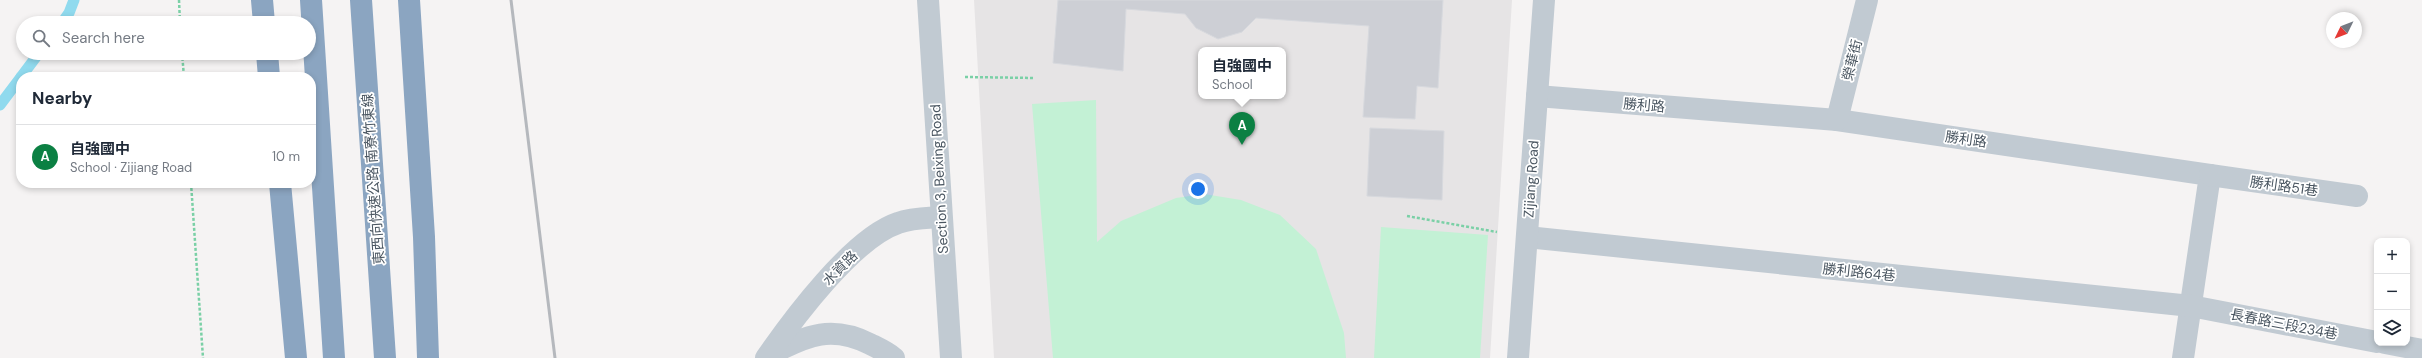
<!DOCTYPE html>
<html lang="en">
<head>
<meta charset="utf-8">
<style>
	body { margin:0; font-family:"DM Sans","Noto Sans TC",sans-serif; background:#f6f6f7; color:#1f2937 }
	.controls { position:absolute; right:12px; bottom:12px; display:grid; overflow:hidden; border-radius:8px; box-shadow:0 2px 6px #0003 }
	.controls button { width:36px; height:36px; display:grid; place-items:center; padding:0; border:0; border-bottom:1px solid #e0e1e3; background:#fff; color:#1f2937; font:20px sans-serif }
	.compass { position:absolute; left:2326px; top:12px; width:36px; height:36px; border-radius:50%; background:#fff; box-shadow:0 2px 6px #0003; rotate:227deg }
	.you { position:absolute; left:1198px; top:189px; width:14px; height:14px; margin:-10px; border:3px solid #fff; border-radius:50%; background:#1a73e8; box-shadow:0 0 0 6px #1a73e833 }
	.badge { display:grid; place-items:center; width:26px; height:26px; border-radius:50%; background:#0b8043; color:#fff; font-size:13px; font-weight:700 }
	.pin { position:absolute; translate:-50% -33px; filter:drop-shadow(0 1px 2px #0008) }
	.pin::after { content:''; position:absolute; top:21px; width:14px; height:12px; background:inherit; clip-path:polygon(0 0,100% 0,50% 100%) }
	.popup { position:absolute; left:1198px; top:47px; width:88px; height:52px; box-sizing:border-box; display:grid; place-content:center; border-radius:8px; background:#fff; filter:drop-shadow(0 1px 3px #0005); font-size:13px; white-space:nowrap; color:#747a83 }
	.popup b { font-size:15px; color:#1f2937 }
	.popup::after { content:''; position:absolute; left:50%; top:100%; margin-left:-8px; border:8px solid transparent; border-top-color:#fff }
	.list { margin:0; padding:0; list-style:none }
	h2 { display:flex; justify-content:space-between; align-items:center; height:52px; margin:0; padding:0 16px; font-size:17px }
	h2 small { font-size:13px; font-weight:400; color:#747a83 }
	.list li { display:grid; grid-template-columns:26px 1fr auto; gap:12px; align-items:center; box-sizing:border-box; height:64px; padding:0 16px; border-top:1px solid #e0e1e3 }
	.list b { display:block; font-size:15px; white-space:nowrap }
	.list p { margin:0; font-size:13px; white-space:nowrap; color:#747a83 }
	.list em { font-size:13px; font-style:normal; color:#747a83 }
	.icon { flex:none; width:22px; height:22px; fill:none; stroke:currentColor; stroke-width:2; stroke-linecap:round; stroke-linejoin:round }
	.map { position:relative; flex:none; width:2422px; height:358px; overflow:hidden }
	.search { position:absolute; background:#fff; box-shadow:0 2px 6px #0003; left:16px; top:16px; width:300px; height:44px; display:flex; align-items:center; gap:10px; box-sizing:border-box; padding:0 14px; border-radius:22px; color:#747a83; font-size:15px }
	.panel { position:absolute; background:#fff; box-shadow:0 2px 6px #0003; left:16px; top:72px; width:300px; height:116px; border-radius:16px }
	.map>svg:first-child { display:block }
	.education { fill:#e6e4e5; fill-rule:evenodd }
	.green { fill:#c3f1d5 }
	.lines { fill:none; stroke-linecap:round; stroke-linejoin:round }
	.stream { stroke:#90daee; stroke-width:11 }
	.building { fill:#cdcfd5; stroke:#d7d9de }
	.path { stroke:#7ad0a6; stroke-width:2.5; stroke-dasharray:3 2; stroke-linecap:butt }
	.minor { stroke:#c1cad2; stroke-width:22 }
	.highway { stroke:#8ba5c1; stroke-width:22 }
	.rail { stroke:#b5b8bd; stroke-width:3 }
	.labels { text-anchor:middle; dominant-baseline:central; stroke-width:3.5; stroke-linejoin:round; paint-order:stroke }
	.street-label { font-size:14px; fill:#4a5661; stroke:#fff }
</style>
</head>
<body>
<div class="map">
<svg width="2422" height="358" viewBox="0 0 2422 358">
	<rect width="100%" height="100%" fill="#f5f3f3"/>
	<path class="education" d="M974 0H1512L1490 358H994ZM1201 50H1283V96H1201Z"/>
	<g class="green">
		<path d="M1096 100 1097 242 1121 221 1176 198 1204 194 1241 200 1280 215 1316 249 1344 333 1346 358H1053L1032 104Z"/>
		<path d="M1381 227 1488 235 1480 358H1374Z"/>
	</g>
	<g class="lines">
		<g class="stream">
			<path d="M62 23 69 13 74 0"/>
			<path d="M21 77 39 53"/>
			<path d="M0 105 21 77"/>
		</g>
	</g>
	<g class="building">
		<path d="M1058 0H1443L1438 88 1417 86 1415 119 1363 117 1369 26 1256 18 1242 32 1218 39 1196 28 1185 14 1126 9 1123 71 1053 63Z"/>
		<path d="M1370 128 1444 131 1442 200 1367 196Z"/>
	</g>
	<g class="lines">
		<g class="path">
			<path d="M179 0 180 23"/>
			<path d="M182 53 184 77"/>
			<path d="M965 77 1034 78"/>
			<path d="M191 183 203 358"/>
			<path d="M1407 216 1497 232"/>
		</g>
		<g class="minor">
			<path d="M928 0 951 358"/>
			<path d="M1537 96 1837 120 2210 175 2183 358"/>
			<path d="M1837 120 1867 0"/>
			<path d="M2210 175 2357 196"/>
			<path d="M1527 237 2191 306 2377 342"/>
			<path d="M2385 343 2422 350"/>
			<path d="M773 353C808 335 832 325 870 344 878 348 887 352 894 358"/>
			<path d="M766 358C793 319 853 238 898 223 911 218 926 218 940 217"/>
			<path d="M1518 358 1544 0"/>
		</g>
		<g class="highway">
			<path d="M262 0 264 23"/>
			<path d="M311 0 334 358"/>
			<path d="M361 0 385 358"/>
			<path d="M409 0 424 237 428 358"/>
			<path d="M267 53 269 77"/>
			<path d="M280 183 296 358"/>
		</g>
		<path class="rail" d="M511 0 555 358"/>
	</g>
	<g class="labels">
		<g class="street-label">
			<text transform="translate(1852 60) rotate(-76)">榮華街</text>
			<text transform="translate(1644 105) rotate(5)">勝利路</text>
			<text transform="translate(1966 139) rotate(8)">勝利路</text>
			<text transform="translate(373 179) rotate(-94)">東西向快速公路 南寮竹東線</text>
			<text transform="translate(939 179) rotate(-93)">Section 3, Beixing Road</text>
			<text transform="translate(1531 179) rotate(-86)">Zijiang Road</text>
			<text transform="translate(2284 186) rotate(8)">勝利路51巷</text>
			<text transform="translate(840 268) rotate(-45)">水資路</text>
			<text transform="translate(1859 272) rotate(6)">勝利路64巷</text>
			<text transform="translate(2284 324) rotate(11)">長春路三段234巷</text>
		</g>
	</g>
</svg>
<div class="controls">
<button>+</button>
<button>−</button>
<button><svg class="icon" aria-label="layers" viewBox="0 0 24 24"><path d="M12 4l9 5-9 5-9-5zM3 14l9 5 9-5"/></svg></button>
</div>
<svg class="compass" viewBox="-18 -18 36 36"><path d="M0-13l5 13h-10z" fill="#e53935"/><path d="M0 13l5-13h-10z" fill="#747a83"/></svg>
<div class="you"></div>
<div class="pin badge" style="left:1242px;top:145px">A</div>
<div class="popup"><b>自強國中</b>School</div>
<div class="search"><svg class="icon" aria-label="search" viewBox="0 0 24 24"><circle cx="10" cy="10" r="6"/><path d="M15 15l6 6"/></svg>Search here</div>
<section class="panel">
<h2>Nearby<small></small></h2>
<ul class="list">
<li><span class="badge">A</span><div><b>自強國中</b><p>School · Zijiang Road</p></div><em>10 m</em></li>
</ul>
</section>
</div>
</body>
</html>
